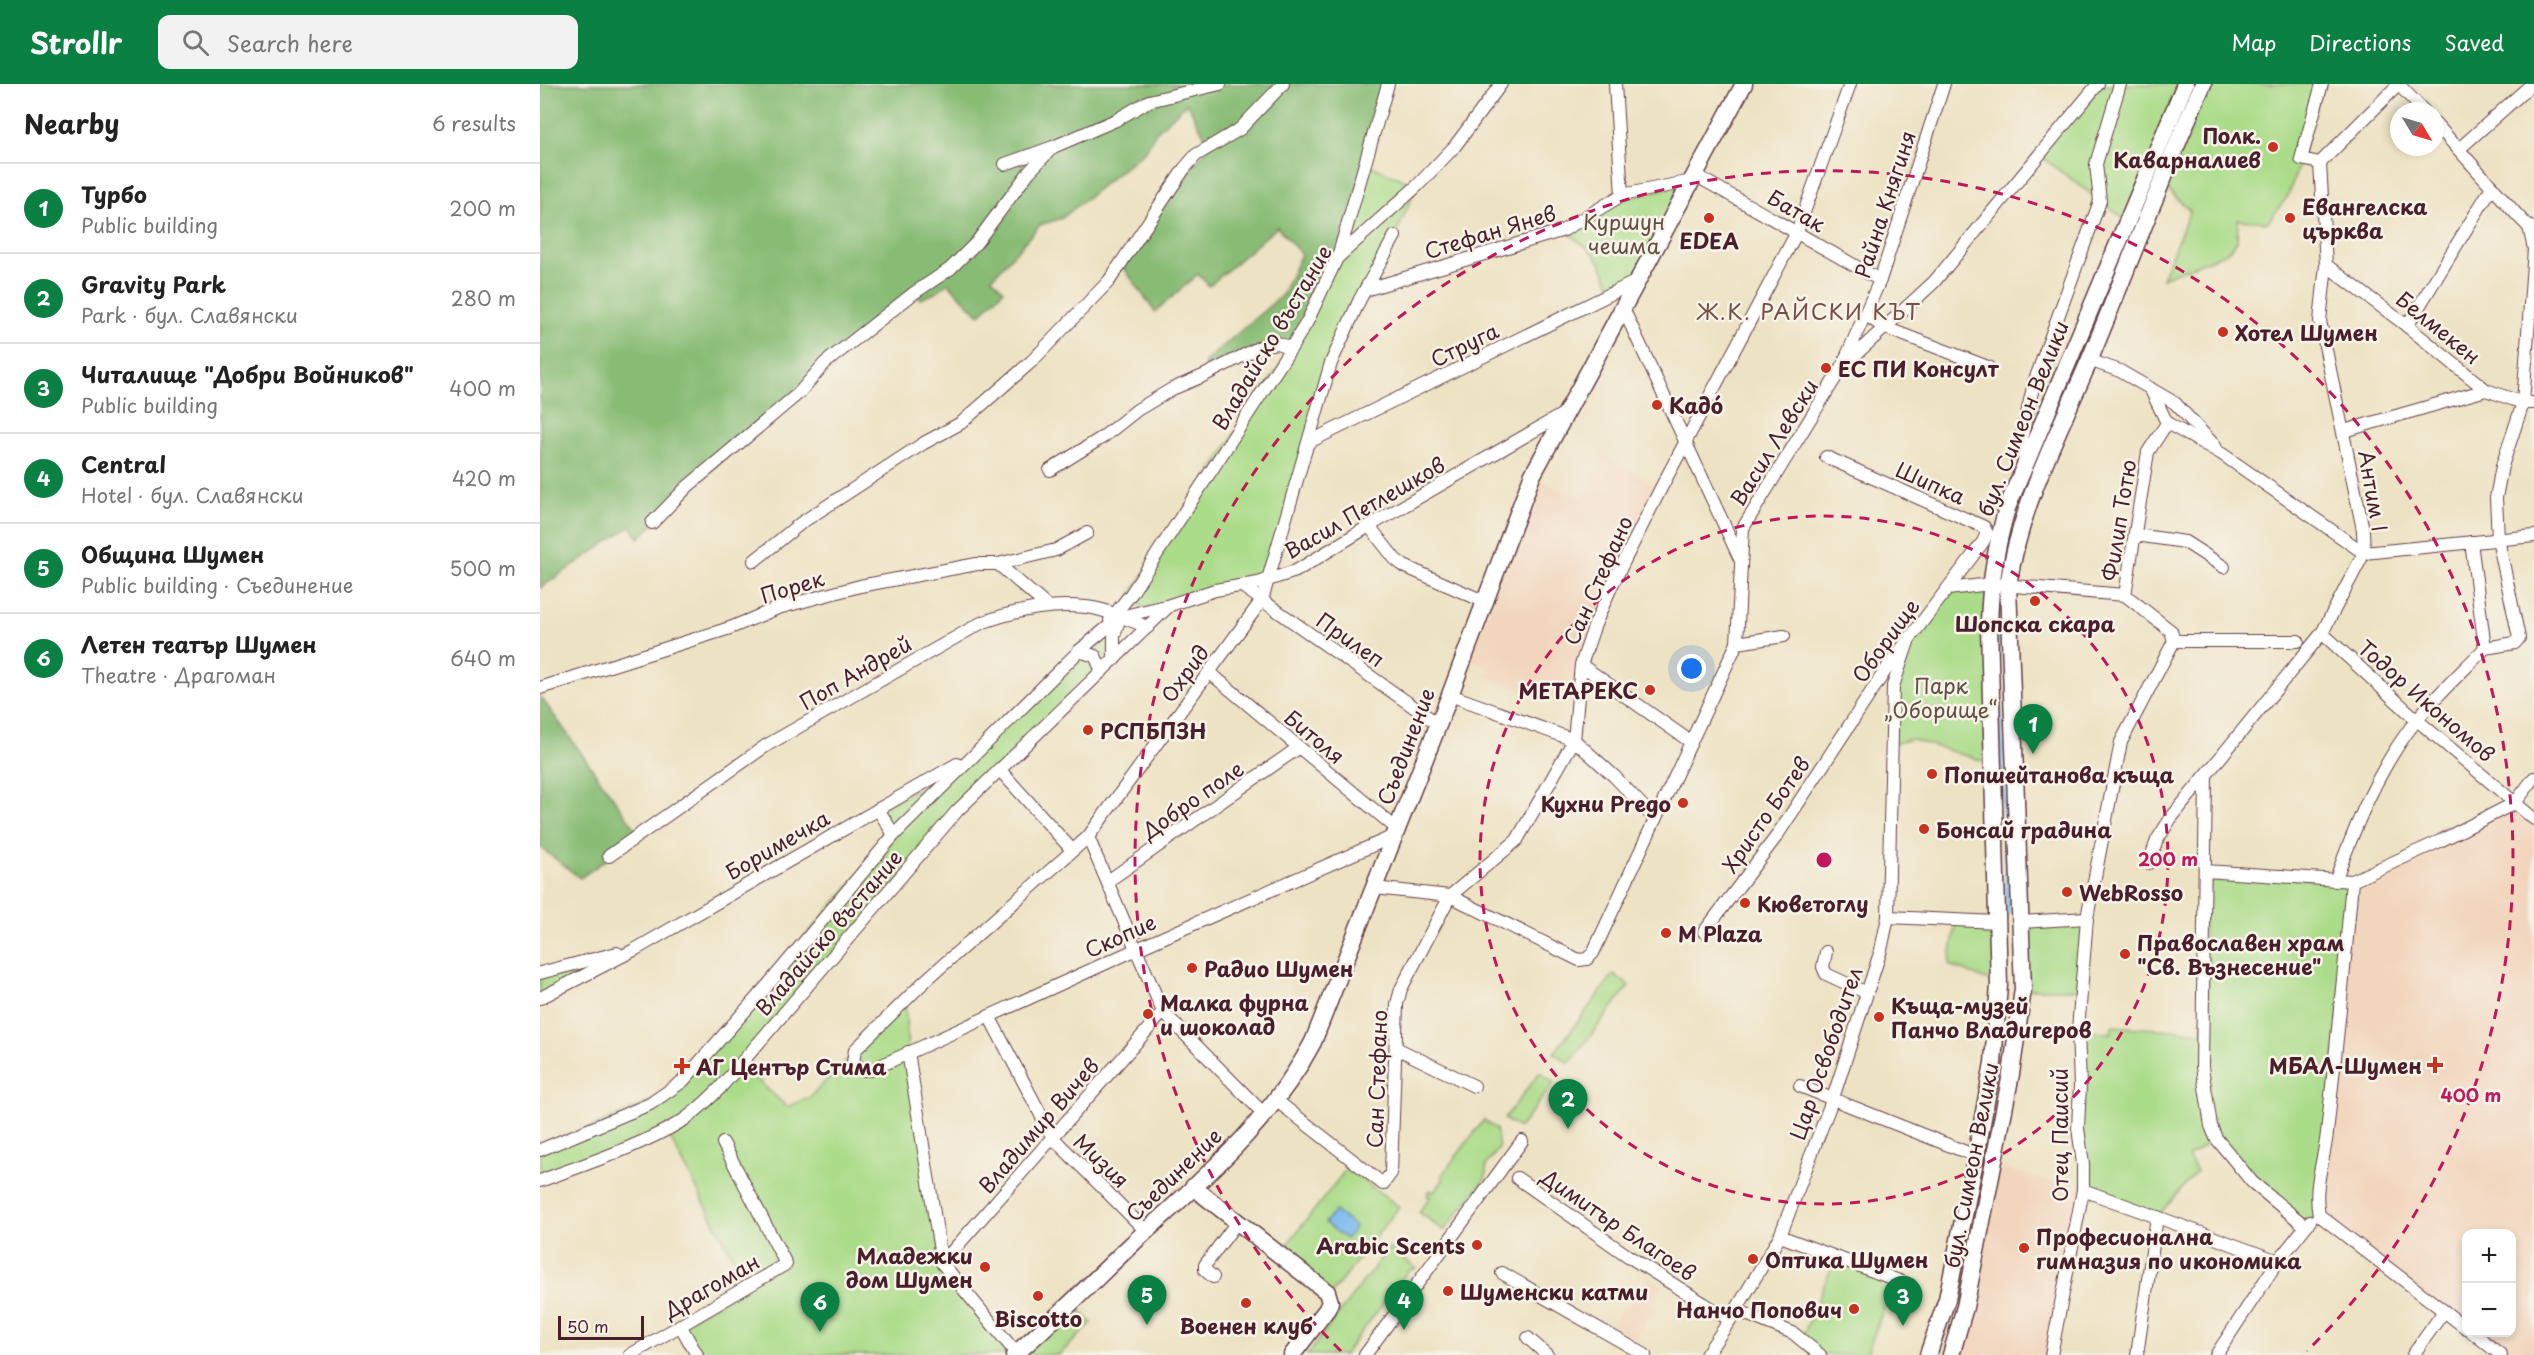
<!DOCTYPE html>
<html lang="en">
<head>
<meta charset="utf-8">
<style>
	body { margin:0; font-family:"Playpen Sans",sans-serif; background:#f2f2f2; color:#222 }
	.controls { position:absolute; right:18px; bottom:18px; display:grid; overflow:hidden; border-radius:12px; box-shadow:0 3px 9px #0003 }
	.controls button { width:54px; height:54px; display:grid; place-items:center; padding:0; border:0; border-bottom:2px solid #e0e0e0; background:#fff; color:#222; font:30px sans-serif }
	.compass { position:absolute; left:1850px; top:18px; width:54px; height:54px; border-radius:50%; background:#fff; box-shadow:0 3px 9px #0003; rotate:128deg }
	.scale { position:absolute; left:18px; bottom:15px; width:86px; box-sizing:border-box; padding-left:6px; border:3px solid #4a1f2b; border-top:0; font-size:16px; line-height:21px; white-space:nowrap; color:#4a1f2b; -webkit-text-stroke:4px #f7f3e8; paint-order:stroke }
	.you { position:absolute; left:1152px; top:585px; width:21px; height:21px; margin:-15px; border:4px solid #fff; border-radius:50%; background:#1a73e8; box-shadow:0 0 0 9px #1a73e833 }
	.badge { display:grid; place-items:center; width:39px; height:39px; border-radius:50%; background:#0b8043; color:#fff; font-size:20px; font-weight:700 }
	.pin { position:absolute; translate:-50% -50px; filter:drop-shadow(0 2px 3px #0008) }
	.pin::after { content:''; position:absolute; top:32px; width:21px; height:18px; background:inherit; clip-path:polygon(0 0,100% 0,50% 100%) }
	.list { margin:0; padding:0; list-style:none }
	h2 { display:flex; justify-content:space-between; align-items:center; height:78px; margin:0; padding:0 24px; font-size:26px }
	h2 small { font-size:20px; font-weight:400; color:#767676 }
	.list li { display:grid; grid-template-columns:39px 1fr auto; gap:18px; align-items:center; box-sizing:border-box; height:90px; padding:0 24px; border-top:2px solid #e0e0e0 }
	.list b { display:block; font-size:22px; white-space:nowrap }
	.list p { margin:0; font-size:20px; white-space:nowrap; color:#767676 }
	.list em { font-size:20px; font-style:normal; color:#767676 }
	.icon { flex:none; width:33px; height:33px; fill:none; stroke:currentColor; stroke-width:2; stroke-linecap:round; stroke-linejoin:round }
	.map { position:relative; flex:none; width:1994px; height:1271px; overflow:hidden }
	header { display:flex; align-items:center; gap:36px; box-sizing:border-box; height:84px; padding:0 30px; background:#0b8043; color:#fff }
	header strong { font-size:28px }
	nav { display:flex; gap:33px; margin-inline-start:auto; font-size:21px }
	.search { width:420px; height:54px; background:#f2f2f2; display:flex; align-items:center; gap:15px; box-sizing:border-box; padding:0 21px; border-radius:12px; color:#767676; font-size:22px }
	main { display:flex }
	aside { flex:1; background:#fff }
	.map>svg:first-child { display:block }
	.built { fill:#f2d5bd }
	.green { fill:#abdc89; stroke:#7a7e5a; stroke-width:1.5 }
	.forest { fill:#88bc75; stroke:#696e50; stroke-width:1.5 }
	.water { fill:#7bbbef; stroke:#626d8d; stroke-width:1.5 }
	.lines { fill:none; stroke-linecap:round; stroke-linejoin:round }
	.stream { stroke:#7bbbef; stroke-width:4 }
	.street-casing { stroke:#623c42; stroke-width:14 }
	.secondary-casing { stroke:#623c42; stroke-width:19 }
	.street { stroke:#fff; stroke-width:12 }
	.secondary { stroke:#fff; stroke-width:16 }
	.ring { fill:none; stroke:#c2185b; stroke-width:3; stroke-dasharray:10 8 }
	.poi-dot { fill:#c8321e; stroke:#f7f3e8; stroke-width:2 }
	.labels { text-anchor:middle; dominant-baseline:central; stroke-width:5; stroke-linejoin:round; paint-order:stroke }
	.poi-label { font-size:21px; font-weight:bold; fill:#4a1f2b; stroke:#f7f3e8; text-anchor:start }
	.street-label { font-size:21px; fill:#4a1f2b; stroke:#f7f3e8 }
	.park-label { font-size:21px; fill:#624e42; stroke:#f7f3e8 }
	.neighbourhood-label { font-size:22px; letter-spacing:1.5px; fill:#774e45; stroke:#f7f3e8 }
	.centre { fill:#c2185b; stroke:#f7f3e8; stroke-width:3 }
	.ring-label { font-size:18px; text-anchor:middle; font-weight:bold; fill:#c2185b; stroke:#f7f3e8; stroke-width:5; stroke-linejoin:round; paint-order:stroke }
</style>
</head>
<body>
<header>
<strong>Strollr</strong>
<div class="search"><svg class="icon" aria-label="search" viewBox="0 0 24 24"><circle cx="10" cy="10" r="6"/><path d="M15 15l6 6"/></svg>Search here</div>
<nav><a>Map</a><a>Directions</a><a>Saved</a></nav>
</header>
<main>
<aside>
<h2>Nearby<small>6 results</small></h2>
<ul class="list">
<li><span class="badge">1</span><div><b>Турбо</b><p>Public building</p></div><em>200 m</em></li>
<li><span class="badge">2</span><div><b>Gravity Park</b><p>Park · бул. Славянски</p></div><em>280 m</em></li>
<li><span class="badge">3</span><div><b>Читалище &quot;Добри Войников&quot;</b><p>Public building</p></div><em>400 m</em></li>
<li><span class="badge">4</span><div><b>Central</b><p>Hotel · бул. Славянски</p></div><em>420 m</em></li>
<li><span class="badge">5</span><div><b>Община Шумен</b><p>Public building · Съединение</p></div><em>500 m</em></li>
<li><span class="badge">6</span><div><b>Летен театър Шумен</b><p>Theatre · Драгоман</p></div><em>640 m</em></li>
</ul>
</aside>
<div class="map">
<svg width="1994" height="1271" viewBox="0 0 1994 1271">
	<rect width="100%" height="100%" fill="#f7f3e8"/>
	<filter id="ink" filterUnits="userSpaceOnUse"><feTurbulence type="fractalNoise" baseFrequency=".0167" numOctaves="2"/><feDisplacementMap in="SourceGraphic" scale="12" xChannelSelector="R" yChannelSelector="G"/><feConvolveMatrix kernelMatrix="1 2 1 2 8 2 1 2 1" color-interpolation-filters="sRGB"/></filter>
	<filter id="wash" filterUnits="userSpaceOnUse"><feTurbulence type="fractalNoise" baseFrequency=".008" numOctaves="4" result="noise"/><feDisplacementMap in="SourceGraphic" scale="24" xChannelSelector="R" yChannelSelector="G"/><feGaussianBlur stdDeviation="1.35" result="paint"/><feColorMatrix in="noise" values="0 0 0 0 0 0 0 0 0 0 0 0 0 0 0 0 0 1.4 0 .05"/><feComposite in="paint" operator="in"/></filter>
	<g filter="url(#wash)">
		<rect width="100%" height="100%" fill="#ede2c3"/>
		<g class="built">
			<path d="M1064 371 1121 404 1041 581 1037 620 1019 619 947 594 950 583 931 576 992 392 1041 415Z"/>
			<path d="M1975 719 1994 735V1271H1961L1932 1249 1972 1248V1150H1926V1244L1779 1131 1812 797Z"/>
			<path d="M1453 1082 1543 1106 1511 1271H1411Z"/>
			<path d="M1109 1193 1123 1201 1112 1220 1118 1223 1116 1227 1106 1237 1095 1256 1072 1243 1080 1228 1089 1220Z"/>
		</g>
		<g class="green">
			<path d="M1558 0H1645L1586 136 1499 71Z"/>
			<path d="M1663 0H1782L1761 75 1748 112 1728 138 1698 136 1697 157 1686 169 1622 194 1650 127 1621 99Z"/>
			<path d="M827 80 877 102 855 152 791 279 728 496 604 524 594 518 591 510 751 264Z"/>
			<path d="M1152 97 1097 197 1072 208C1062 172 1053 168 1024 146L1060 122Z"/>
			<path d="M1450 500 1453 680 1371 655 1354 660 1351 636 1369 555 1408 505Z"/>
			<path d="M560 549 572 560 563 583 417 727 200 980 247 1023 270 1013 365 916 368 968 402 1179 476 1269 531 1217 552 1239 519 1271H157L140 1241 208 1202 126 1046 0 1097V1066L128 1010 354 751 338 725 398 694 401 697Z"/>
			<path d="M1665 787 1812 797 1779 1131 1764 1141 1729 1114 1676 1054 1648 1073 1657 1087 1617 1133 1543 1106 1538 946 1571 949 1572 942 1663 948Z"/>
			<path d="M1547 834 1541 905H1483L1482 838Z"/>
			<path d="M1416 837 1457 838 1459 901 1409 881Z"/>
			<path d="M96 865 0 914V889Z"/>
			<path d="M1074 890 1089 902 1029 979 1014 969Z"/>
			<path d="M1000 988 1014 999 979 1044 964 1035Z"/>
			<path d="M944 1036 956 1045 959 1064 946 1081V1093L904 1147 879 1128 890 1113 887 1111 890 1106 894 1108 903 1096 902 1091Z"/>
			<path d="M807 1084 859 1123 792 1209 739 1171Z"/>
			<path d="M849 1164 876 1184 868 1187 804 1271H767Z"/>
			<path d="M1296 1173 1355 1195 1326 1271H1280L1262 1254Z"/>
		</g>
		<g class="forest">
			<path d="M0 0H848L797 174 751 264 737 259 663 292 665 278 742 211 761 170 737 143 669 202 658 190 615 228 581 180 615 127 670 62 647 19 615 49 607 65 522 134 500 141 452 194 464 206 439 231 408 199 395 209 380 215 374 209 285 279 99 454 91 442 0 504Z"/>
			<path d="M0 612 100 751 40 794 0 763Z"/>
		</g>
		<path class="water" d="M795 1127 815 1143 806 1155 785 1139Z"/>
		<g class="lines">
			<path class="stream" d="M1457 543 1468 830"/>
		</g>
	</g>
	<g filter="url(#ink)">
		<g class="lines">
			<g class="street-casing">
				<g id="street">
					<path d="M1075 0 1082 111"/>
					<path d="M1859 1 1884 27"/>
					<path d="M1895 39 1978 132 1989 143 1994 144"/>
					<path d="M1919 65 1992 0"/>
					<path d="M1780 79 1859 0"/>
					<path d="M1780 79 1761 75 1782 0"/>
					<path d="M465 80 513 63 576 36 609 17 680 0"/>
					<path d="M1155 91 1340 196"/>
					<path d="M798 173 848 0"/>
					<path d="M1786 181 1867 242 1946 306 1983 319H1994"/>
					<path d="M825 206 1024 146 1082 111 1152 97"/>
					<path d="M1083 224 1200 475"/>
					<path d="M1325 230 1343 243 1448 283"/>
					<path d="M1867 242 1952 103"/>
					<path d="M1305 276 1340 196 1404 0"/>
					<path d="M1549 276 1580 287 1635 319 1675 362"/>
					<path d="M1627 339 1682 370 1824 469 1994 452"/>
					<path d="M1804 347 1946 306"/>
					<path d="M769 358 1097 197"/>
					<path d="M1486 379 1480 360 1494 299 1560 117 1556 80 1580 0"/>
					<path d="M510 386 563 353 597 326 632 305 663 292 724 261 737 259 751 264"/>
					<path d="M112 439 147 403 259 309 285 279 374 209 410 185 436 159 489 88 513 63"/>
					<path d="M829 442 855 475 864 482 943 517"/>
					<path d="M1596 451 1645 458 1684 483"/>
					<path d="M214 477 261 439 384 359 421 339 492 277 569 197 644 85 656 71 700 45 743 0"/>
					<path d="M458 480 516 466 547 449"/>
					<path d="M702 502 898 640"/>
					<path d="M1408 505 1450 500 1585 511 1631 547 1634 557H1758"/>
					<path d="M1585 511 1608 368 1627 339 1610 304"/>
					<path d="M570 536 591 510 751 264 767 238 797 174 877 102 915 62 961 0"/>
					<path d="M1782 549 1877 636 1994 735"/>
					<path d="M1197 559 1244 552"/>
					<path d="M1945 564 1975 559 1979 554 1958 455 1956 414 1962 382 1983 319 1994 165 1989 143"/>
					<path d="M539 567 555 572 562 587"/>
					<path d="M574 576V552L580 533"/>
					<path d="M1041 581 1151 658"/>
					<path d="M669 588 857 745"/>
					<path d="M0 604 190 544 238 524 320 502 437 480H458L508 523"/>
					<path d="M910 611 1034 656 1074 692 1115 735"/>
					<path d="M459 685 532 766"/>
					<path d="M1666 693 1662 983 1671 1042 1676 1054 1712 1098 1764 1141"/>
					<path d="M338 725 354 751"/>
					<path d="M854 752 597 865 331 986H323L313 978 315 966 386 896 548 753 722 516 791 279 820 215 855 152"/>
					<path d="M548 753 623 928 725 1031"/>
					<path d="M69 772 227 661 441 539C474 527 510 519 546 523 567 525 588 536 608 543"/>
					<path d="M1609 779 1617 756 1631 734 1782 549 1824 469 1823 446 1780 237 1786 181 1780 79"/>
					<path d="M1665 787 1812 797 1900 757 1975 719 1994 694"/>
					<path d="M568 797 758 664"/>
					<path d="M1795 797C1816 740 1838 685 1875 638 1896 611 1922 588 1945 564L1931 458"/>
					<path d="M1812 797C1805 882 1796 965 1787 1049 1784 1078 1773 1102 1779 1131L1926 1244"/>
					<path d="M834 804 910 812 1039 876 1047 875 1053 869 1197 559 1203 444 1302 283 1394 198 1558 0"/>
					<path d="M1348 833 1457 838"/>
					<path d="M1482 838 1547 834"/>
					<path d="M1164 848 1236 753 1347 584 1443 458 1447 449 1444 443 1286 373"/>
					<path d="M1286 868 1283 883 1286 890 1327 909"/>
					<path d="M0 889 77 869"/>
					<path d="M0 914 96 865 417 680"/>
					<path d="M449 932 513 1054 606 1147"/>
					<path d="M856 964 934 1002"/>
					<path d="M368 968 402 1179 476 1269"/>
					<path d="M1260 1002 1436 1072"/>
					<path d="M737 1017 843 1100 851 1089 857 920 861 905 910 812 977 756 1034 656 1041 581 1054 543 1071 503 1121 404 1257 148 1310 0"/>
					<path d="M0 1066 110 1020 143 997 227 902 354 751 539 567 580 533 630 521 675 506 718 499 756 487 829 442 1025 329"/>
					<path d="M977 1094 1088 1172 1190 1236"/>
					<path d="M0 1097C45 1080 101 1062 142 1037 156 1028 168 1016 180 1004L417 727 630 521"/>
					<path d="M1543 1106 1738 1177"/>
					<path d="M1240 1152 1370 1201"/>
					<path d="M402 1179 623 928"/>
					<path d="M962 1189 1105 1271"/>
					<path d="M673 1193 665 1186V1181L697 1138"/>
					<path d="M1196 1226 1253 1249 1280 1271"/>
					<path d="M140 1241 157 1271"/>
					<path d="M1932 1248 1961 1271"/>
					<path d="M988 1254 1007 1271"/>
					<path d="M90 1271 246 1180 183 1059"/>
					<path d="M825 1271 982 1057"/>
					<path d="M1166 1271 1190 1236 1240 1152 1293 1014 1341 866 1348 833 1353 602 1369 555"/>
					<path d="M1511 1271 1543 1106V1080L1538 1044 1540 1002 1538 946 1547 834 1581 658 1634 557"/>
					<path d="M1597 1271 1617 1133"/>
					<path d="M1676 1271 1738 1177 1770 1137"/>
					<path d="M1873 1271 1904 1227"/>
				</g>
			</g>
			<g class="secondary-casing">
				<g id="secondary">
					<path d="M653 1103 787 1208 790 1218 787 1225 752 1271"/>
					<path d="M474 1271C515 1236 552 1198 591 1161 658 1099 730 1040 773 958L910 611 992 392 1204 0"/>
					<path d="M1388 1271 1407 1215 1436 1072 1453 979 1459 901 1449 543C1450 499 1455 466 1467 424L1645 0"/>
					<path d="M1411 1271 1425 1223 1453 1082 1471 990 1483 905 1468 502C1480 421 1518 350 1550 275 1588 183 1623 90 1663 0"/>
				</g>
			</g>
			<use href="#street" class="street"/>
			<use href="#secondary" class="secondary"/>
		</g>
	</g>
	<g class="ring">
		<circle cx="1284" cy="776" r="344"/>
		<path d="M801 1267A689 689 0 1 1 1767 1267"/>
	</g>
	<g class="poi-dot">
		<circle cx="1733" cy="63" r="6"/>
		<circle cx="1169" cy="134" r="6"/>
		<circle cx="1750" cy="134" r="6"/>
		<circle cx="1683" cy="248" r="6"/>
		<circle cx="1286" cy="284" r="6"/>
		<circle cx="1117" cy="321" r="6"/>
		<circle cx="1495" cy="517" r="6"/>
		<circle cx="1110" cy="606" r="6"/>
		<circle cx="548" cy="646" r="6"/>
		<circle cx="1392" cy="690" r="6"/>
		<circle cx="1143" cy="719" r="6"/>
		<circle cx="1384" cy="745" r="6"/>
		<circle cx="1527" cy="808" r="6"/>
		<circle cx="1205" cy="819" r="6"/>
		<circle cx="1126" cy="849" r="6"/>
		<circle cx="1585" cy="870" r="6"/>
		<circle cx="652" cy="884" r="6"/>
		<circle cx="608" cy="930" r="6"/>
		<circle cx="1339" cy="933" r="6"/>
		<path d="M1892 972h6v6h6v6h-6v6h-6v-6h-6v-6h6z"/>
		<path d="M139 973h6v6h6v6h-6v6h-6v-6h-6v-6h6z"/>
		<circle cx="937" cy="1161" r="6"/>
		<circle cx="1484" cy="1164" r="6"/>
		<circle cx="1213" cy="1175" r="6"/>
		<circle cx="445" cy="1183" r="6"/>
		<circle cx="908" cy="1207" r="6"/>
		<circle cx="498" cy="1212" r="6"/>
		<circle cx="706" cy="1219" r="6"/>
		<circle cx="1314" cy="1225" r="6"/>
	</g>
	<g class="labels">
		<g class="poi-label">
			<text x="1721" y="51" text-anchor="end">Полк.<tspan x="1721" dy="24">Каварналиев</tspan></text>
			<text x="1762" y="122">Евангелска<tspan x="1762" dy="24">църква</tspan></text>
			<text x="1169" y="156" text-anchor="middle">EDEA</text>
			<text x="1695" y="248">Хотел Шумен</text>
			<text x="1298" y="284">ЕС ПИ Консулт</text>
			<text x="1129" y="321">Кадó</text>
			<text x="1495" y="539" text-anchor="middle">Шопска скара</text>
			<text x="1098" y="606" text-anchor="end">МЕТАРЕКС</text>
			<text x="560" y="646">РСПБПЗН</text>
			<text x="1404" y="690">Попшейтанова къща</text>
			<text x="1131" y="719" text-anchor="end">Кухни Prego</text>
			<text x="1396" y="745">Бонсай градина</text>
			<text x="1539" y="808">WebRosso</text>
			<text x="1217" y="819">Кюветоглу</text>
			<text x="1138" y="849">M Plaza</text>
			<text x="1597" y="858">Православен храм<tspan x="1597" dy="24">"Св. Възнесение"</tspan></text>
			<text x="664" y="884">Радио Шумен</text>
			<text x="620" y="918">Малка фурна<tspan x="620" dy="24">и шоколад</tspan></text>
			<text x="1351" y="921">Къща-музей<tspan x="1351" dy="24">Панчо Владигеров</tspan></text>
			<text x="1882" y="981" text-anchor="end">МБАЛ-Шумен</text>
			<text x="156" y="982">АГ Център Стима</text>
			<text x="1496" y="1152">Професионална<tspan x="1496" dy="24">гимназия по икономика</tspan></text>
			<text x="925" y="1161" text-anchor="end">Arabic Scents</text>
			<text x="433" y="1171" text-anchor="end">Младежки<tspan x="433" dy="24">дом Шумен</tspan></text>
			<text x="1225" y="1175">Оптика Шумен</text>
			<text x="920" y="1207">Шуменски катми</text>
			<text x="1302" y="1225" text-anchor="end">Нанчо Попович</text>
			<text x="498" y="1234" text-anchor="middle">Biscotto</text>
			<text x="706" y="1241" text-anchor="middle">Военен клуб</text>
		</g>
		<g class="street-label">
			<text transform="translate(1344 120) rotate(-72)">Райна Княгиня</text>
			<text transform="translate(1257 126) rotate(30)">Батак</text>
			<text transform="translate(950 147) rotate(-17)">Стефан Янев</text>
			<text transform="translate(1899 243) rotate(39)">Белмекен</text>
			<text transform="translate(731 253) rotate(-59)">Владайско въстание</text>
			<text transform="translate(924 260) rotate(-26)">Струга</text>
			<text transform="translate(1482 334) rotate(-68)">бул. Симеон Велики</text>
			<text transform="translate(1233 358) rotate(-58)">Васил Левски</text>
			<text transform="translate(1391 398) rotate(24)">Шипка</text>
			<text transform="translate(1834 407) rotate(80)">Антим I</text>
			<text transform="translate(824 423) rotate(-30)">Васил Петлешков</text>
			<text transform="translate(1578 436) rotate(-81)">Филип Тотю</text>
			<text transform="translate(1057 496) rotate(-66)">Сан Стефано</text>
			<text transform="translate(252 502) rotate(-17)">Порек</text>
			<text transform="translate(811 555) rotate(35)">Прилеп</text>
			<text transform="translate(1345 556) rotate(-54)">Оборище</text>
			<text transform="translate(315 588) rotate(-30)">Поп Андрей</text>
			<text transform="translate(644 589) rotate(-54)">Охрид</text>
			<text transform="translate(1887 616) rotate(41)">Тодор Икономов</text>
			<text transform="translate(775 652) rotate(40)">Битоля</text>
			<text transform="translate(865 662) rotate(-69)">Съединение</text>
			<text transform="translate(652 715) rotate(-35)">Добро поле</text>
			<text transform="translate(1225 730) rotate(-55)">Христо Ботев</text>
			<text transform="translate(237 760) rotate(-30)">Боримечка</text>
			<text transform="translate(288 848) rotate(-49)">Владайско въстание</text>
			<text transform="translate(580 851) rotate(-24)">Скопие</text>
			<text transform="translate(1285 969) rotate(-71)">Цар Освободител</text>
			<text transform="translate(836 995) rotate(-88)">Сан Стефано</text>
			<text transform="translate(498 1041) rotate(-49)">Владимир Вичев</text>
			<text transform="translate(1519 1051) rotate(-90)">Отец Паисий</text>
			<text transform="translate(562 1076) rotate(44)">Мизия</text>
			<text transform="translate(1430 1081) rotate(-79)">бул. Симеон Велики</text>
			<text transform="translate(633 1090) rotate(-44)">Съединение</text>
			<text transform="translate(1079 1140) rotate(34)">Димитър Благоев</text>
			<text transform="translate(171 1201) rotate(-30)">Драгоман</text>
		</g>
		<g class="park-label">
			<text x="1084" y="137">Куршун<tspan x="1084" dy="24">чешма</tspan></text>
			<text x="1401" y="601">Парк<tspan x="1401" dy="24">„Оборище“</tspan></text>
		</g>
		<g class="neighbourhood-label">
			<text x="1269" y="226">Ж.К. РАЙСКИ КЪТ</text>
		</g>
	</g>
	<circle cx="1284" cy="776" r="9" class="centre"/>
	<g class="ring-label">
		<text x="1628" y="782">200 m</text>
		<text x="1931" y="1018">400 m</text>
	</g>
</svg>
<div class="controls">
<button>+</button>
<button>−</button>
</div>
<svg class="compass" viewBox="-18 -18 36 36"><path d="M0-13l5 13h-10z" fill="#e53935"/><path d="M0 13l5-13h-10z" fill="#767676"/></svg>
<div class="scale">50 m</div>
<div class="you"></div>
<div class="pin badge" style="left:1493px;top:670px">1</div>
<div class="pin badge" style="left:1028px;top:1045px">2</div>
<div class="pin badge" style="left:1363px;top:1242px">3</div>
<div class="pin badge" style="left:864px;top:1246px">4</div>
<div class="pin badge" style="left:607px;top:1241px">5</div>
<div class="pin badge" style="left:280px;top:1248px">6</div>
</div>
</main>
</body>
</html>
